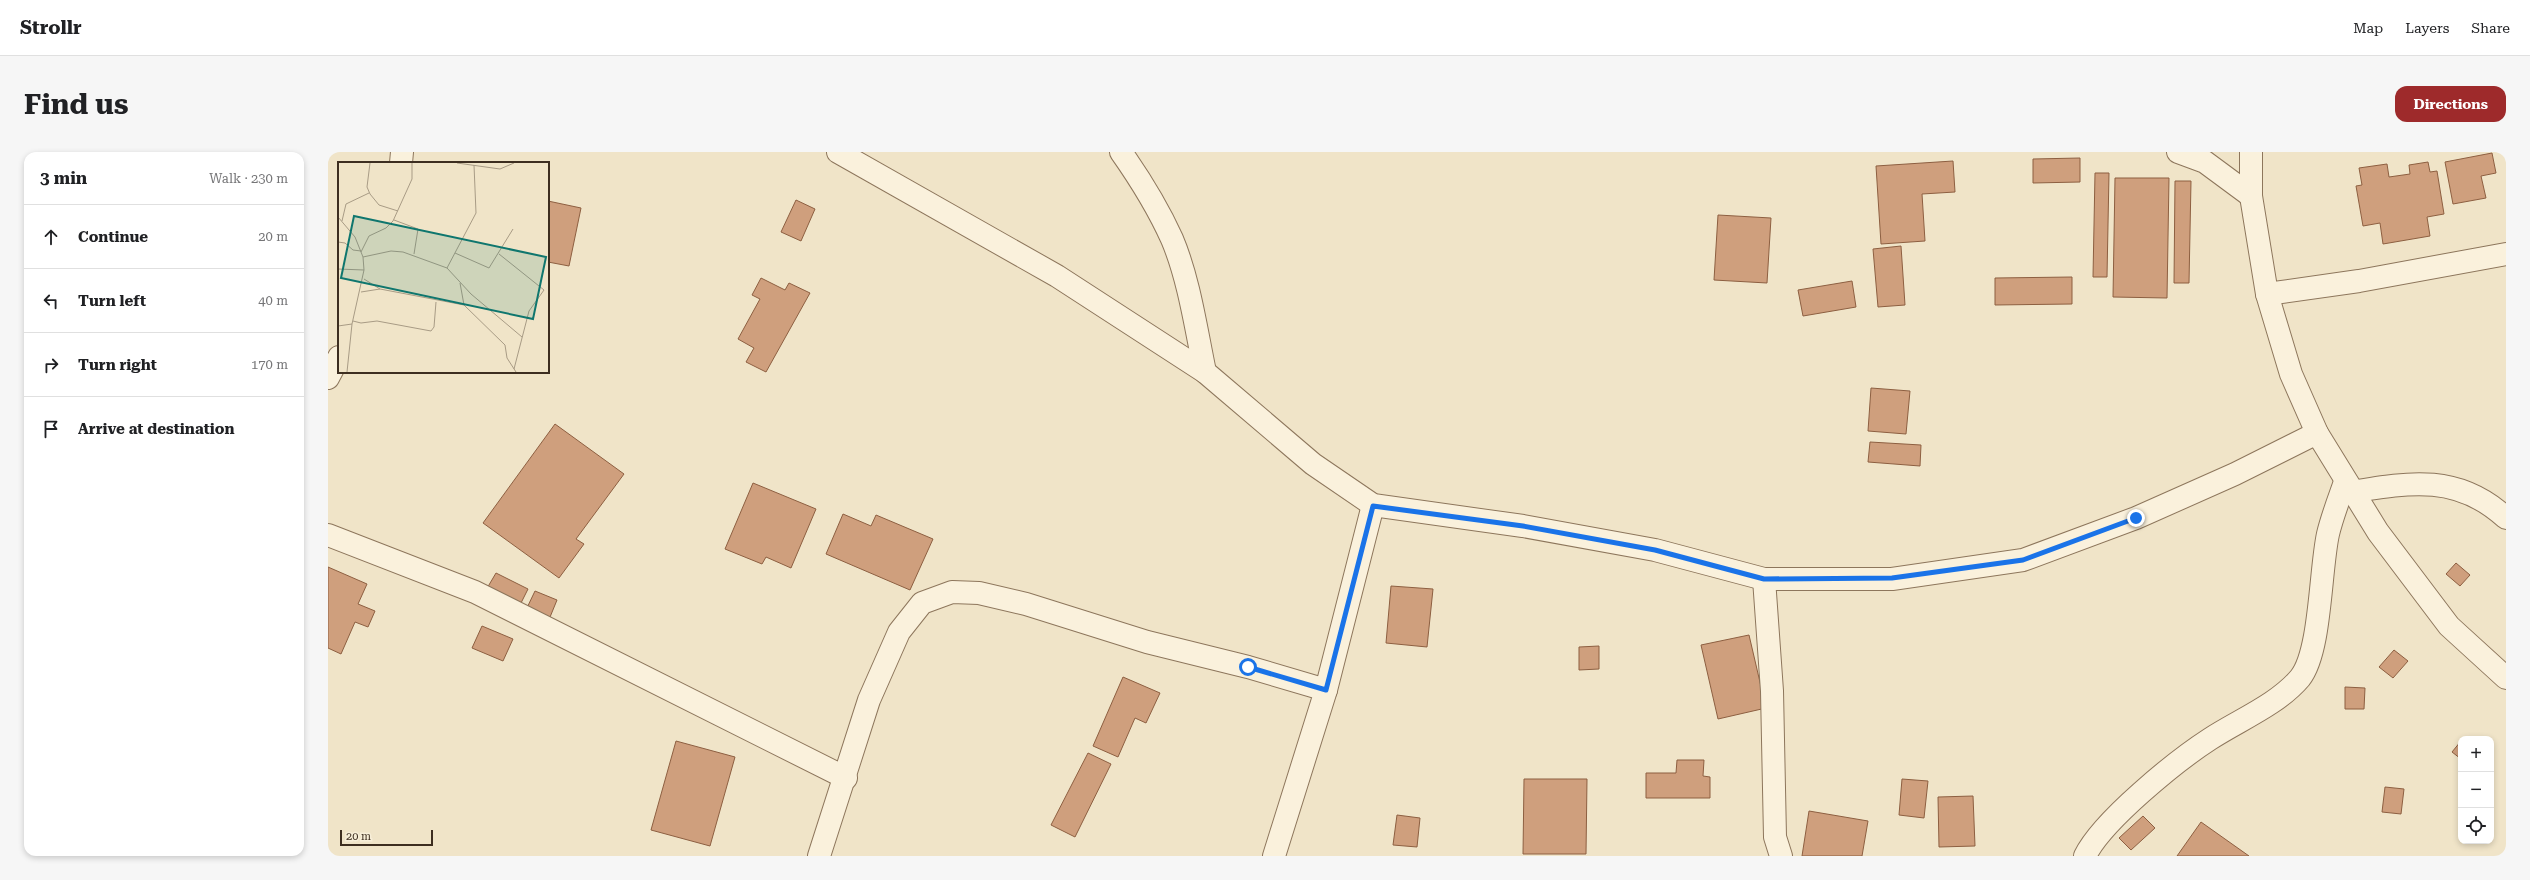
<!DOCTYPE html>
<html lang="en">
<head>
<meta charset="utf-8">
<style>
	body { margin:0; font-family:"Roboto Serif",serif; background:#f6f6f6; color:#202124 }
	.controls { position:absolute; right:12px; bottom:12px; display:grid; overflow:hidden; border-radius:8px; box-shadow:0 2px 6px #0003 }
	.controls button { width:36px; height:36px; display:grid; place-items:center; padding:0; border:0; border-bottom:1px solid #e0e0e0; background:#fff; color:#202124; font:20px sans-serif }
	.scale { position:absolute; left:12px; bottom:10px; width:93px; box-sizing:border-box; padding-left:4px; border:2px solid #3d2e20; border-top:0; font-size:11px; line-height:14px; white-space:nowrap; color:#3d2e20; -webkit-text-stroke:3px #f7eed8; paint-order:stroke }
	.stop { position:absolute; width:12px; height:12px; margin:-9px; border:3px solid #1a73e8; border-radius:50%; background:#fff }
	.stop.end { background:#1a73e8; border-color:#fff; box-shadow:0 1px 4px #0008 }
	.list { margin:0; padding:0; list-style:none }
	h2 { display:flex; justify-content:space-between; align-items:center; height:52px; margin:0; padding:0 16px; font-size:17px }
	h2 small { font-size:13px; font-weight:400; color:#757577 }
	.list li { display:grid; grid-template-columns:26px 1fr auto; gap:12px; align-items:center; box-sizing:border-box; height:64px; padding:0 16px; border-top:1px solid #e0e0e0 }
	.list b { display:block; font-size:15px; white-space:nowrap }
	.list em { font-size:13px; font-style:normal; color:#757577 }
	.icon { flex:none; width:22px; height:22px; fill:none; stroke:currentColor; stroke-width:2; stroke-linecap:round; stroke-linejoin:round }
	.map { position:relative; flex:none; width:2178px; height:704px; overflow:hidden; border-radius:12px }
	header { display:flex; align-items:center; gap:24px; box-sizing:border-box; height:56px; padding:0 20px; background:#fff; border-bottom:1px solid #e0e0e0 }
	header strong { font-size:19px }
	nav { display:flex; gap:22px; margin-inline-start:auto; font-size:14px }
	.intro { display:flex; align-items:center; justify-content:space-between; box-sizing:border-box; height:96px; padding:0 24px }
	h1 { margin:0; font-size:28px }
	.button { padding:10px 18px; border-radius:12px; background:#9e2a2b; color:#fff; font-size:14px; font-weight:700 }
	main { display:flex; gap:24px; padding:0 24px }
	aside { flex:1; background:#fff; border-radius:12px; box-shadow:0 2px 6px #0003 }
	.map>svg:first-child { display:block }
	.building { fill:#cf9f7d; stroke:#8d5f41 }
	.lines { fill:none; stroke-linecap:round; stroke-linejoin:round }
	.street-casing { stroke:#8d765c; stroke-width:24 }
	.street { stroke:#faf1dc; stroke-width:22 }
	.route { stroke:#1a73e8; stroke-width:5 }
	.inset-road { fill:none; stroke:#a89b85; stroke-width:1 }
	.view { fill:#0f766e; fill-opacity:0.15; stroke:#0f766e; stroke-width:2 }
	.inset-edge { fill:none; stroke:#3d2e20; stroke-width:2 }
</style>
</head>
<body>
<header>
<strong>Strollr</strong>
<nav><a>Map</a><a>Layers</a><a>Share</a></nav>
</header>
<div class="intro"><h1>Find us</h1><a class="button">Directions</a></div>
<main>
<aside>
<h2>3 min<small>Walk · 230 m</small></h2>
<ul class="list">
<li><svg class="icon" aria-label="ahead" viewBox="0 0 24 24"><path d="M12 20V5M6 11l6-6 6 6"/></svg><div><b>Continue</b></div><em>20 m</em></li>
<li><svg class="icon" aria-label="left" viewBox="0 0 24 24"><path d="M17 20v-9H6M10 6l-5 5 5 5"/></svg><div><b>Turn left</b></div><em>40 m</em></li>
<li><svg class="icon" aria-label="right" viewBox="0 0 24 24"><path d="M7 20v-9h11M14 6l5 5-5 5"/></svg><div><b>Turn right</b></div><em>170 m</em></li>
<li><svg class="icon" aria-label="arrive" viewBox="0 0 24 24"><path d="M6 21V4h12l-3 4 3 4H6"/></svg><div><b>Arrive at destination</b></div></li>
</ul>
</aside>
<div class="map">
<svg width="2178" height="704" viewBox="0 0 2178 704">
	<rect width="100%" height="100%" fill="#f0e4c8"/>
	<g class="building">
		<path d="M2164 1 2168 21 2153 24 2158 46 2125 52 2117 10Z"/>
		<path d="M1752 6V30L1705 31V7Z"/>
		<path d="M1625 9 1627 40 1594 42 1597 89 1553 92 1548 14Z"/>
		<path d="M2100 10 2102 20 2109 19 2116 62 2099 65 2102 84 2055 92 2052 71 2035 74 2028 34 2034 33 2031 16 2059 12 2061 25 2082 22 2081 13Z"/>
		<path d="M1767 21H1781L1779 125H1765Z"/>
		<path d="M1787 26H1841L1839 146 1785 145Z"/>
		<path d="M1847 29H1863L1861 131H1846Z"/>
		<path d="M468 48 487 57 473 89 453 80Z"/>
		<path d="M220 49 253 56 241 114 220 110Z"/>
		<path d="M1390 63 1443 66 1439 131 1386 128Z"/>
		<path d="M1573 94 1577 153 1550 155 1545 97Z"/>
		<path d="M1744 125V152L1667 153V126Z"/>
		<path d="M433 126 457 138 461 131 482 141 438 220 418 210 426 196 410 187 432 147 424 143Z"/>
		<path d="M1524 129 1528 155 1475 164 1470 138Z"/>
		<path d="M1543 236 1582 239 1578 282 1540 279Z"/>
		<path d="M227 272 296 322 248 387 256 392 231 426 155 371Z"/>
		<path d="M1542 290 1593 293 1592 314 1540 310Z"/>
		<path d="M425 331 488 357 463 416 438 405 434 412 397 397Z"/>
		<path d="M515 362 543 374 548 363 605 387 582 438 498 402Z"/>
		<path d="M2128 411 2142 423 2132 434 2118 422Z"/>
		<path d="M0 415 39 432 30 452 47 459 40 475 27 470 13 502 0 496Z"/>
		<path d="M168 421 200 437 191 455 158 438Z"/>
		<path d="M1063 434 1105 437 1099 495 1058 491Z"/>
		<path d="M207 439 229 448 220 470 197 460Z"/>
		<path d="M154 474 185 487 175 509 144 496Z"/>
		<path d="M1421 483 1438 556 1390 567 1373 493Z"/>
		<path d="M1271 494V517L1251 518V495Z"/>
		<path d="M2066 498 2080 509 2065 526 2051 515Z"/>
		<path d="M795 525 832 541 818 571 807 566 790 605 765 594Z"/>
		<path d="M2017 535 2037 536 2036 557H2017Z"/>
		<path d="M348 589 407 605 382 694 323 678Z"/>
		<path d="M2133 589V607L2124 600Z"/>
		<path d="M760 601 783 612 747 685 723 673Z"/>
		<path d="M1349 608H1376L1375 624 1382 625V646H1318V621H1348Z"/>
		<path d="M1196 627H1259L1258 702H1195Z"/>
		<path d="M1574 627 1600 629 1596 666 1571 663Z"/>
		<path d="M2057 635 2076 637 2073 662 2054 660Z"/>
		<path d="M1645 644 1647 694 1611 695 1610 645Z"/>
		<path d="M1481 659 1540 669 1534 704H1474Z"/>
		<path d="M1069 663 1092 666 1089 695 1065 693Z"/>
		<path d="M1815 664 1827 676 1803 698 1791 686Z"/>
		<path d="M1873 670 1921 704H1849Z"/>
	</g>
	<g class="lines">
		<g class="street-casing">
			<g id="street">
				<path d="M510 0 729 124 877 220 985 312 1045 353 1195 374 1327 398 1436 427H1564L1695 408 1808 366 1907 322 1989 281"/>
				<path d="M793 0C812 27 830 56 844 87 861 127 868 177 877 220"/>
				<path d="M1850 0 1877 10 1923 44"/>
				<path d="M1923 0V44L1939 142 1963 222 1989 281 2050 380 2121 474 2178 526"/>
				<path d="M73 11 74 0"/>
				<path d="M1939 142 2031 129 2178 102"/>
				<path d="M0 226 11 205"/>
				<path d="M2023 340C2083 330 2130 322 2178 366"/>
				<path d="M0 383 147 440 518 626"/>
				<path d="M1436 427 1444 539 1447 685 1453 704"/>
				<path d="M491 704 541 548 571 480 594 451 624 440 651 441 698 452 819 490 920 515 998 538"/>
				<path d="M946 704 998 538 1045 353"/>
				<path d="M1757 704C1774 669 1848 609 1882 587 1911 568 1949 553 1972 526 1993 500 1992 418 2000 382 2004 365 2011 347 2017 330"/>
			</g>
		</g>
		<use href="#street" class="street"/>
	</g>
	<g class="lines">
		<path class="route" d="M920 515 998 538 1045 354 1195 374 1327 398 1436 427 1564 426 1695 408 1808 366"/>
	</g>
	<g transform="translate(10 10)">
		<rect width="211" height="211" fill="#f0e4c8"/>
		<path class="inset-road" d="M32 1 29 25 32 32 41 43 60 49M119 1 162 7 176 1M0 55 17 75 25 95 26 108 14 162 9 210M56 58 80 67 76 92M4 59 8 42 31 31M0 80 7 81 15 88 23 89M23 90 31 74 48 66 55 59 74 17V1M117 91 151 106 175 67M161 92 206 128 191 149 176 207M25 95 53 89 65 90 109 106 133 132 184 175M109 106 138 51 136 3M0 107 26 108M26 117 42 127 126 143M122 121 126 143 167 183 169 196 178 210M23 130 42 127M15 159 23 161 39 159 93 169 96 165 98 140M0 164 14 162"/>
		<path class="view" d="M16 54 208 95 195 157 3 116Z"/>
		<rect width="211" height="211" class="inset-edge"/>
	</g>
</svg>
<div class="controls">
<button>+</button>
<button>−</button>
<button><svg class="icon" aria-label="locate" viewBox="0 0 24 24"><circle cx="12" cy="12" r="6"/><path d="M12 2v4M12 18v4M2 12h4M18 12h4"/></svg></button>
</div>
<div class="scale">20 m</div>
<div class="stop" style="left:920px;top:515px"></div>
<div class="stop end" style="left:1808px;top:366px"></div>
</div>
</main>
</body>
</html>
